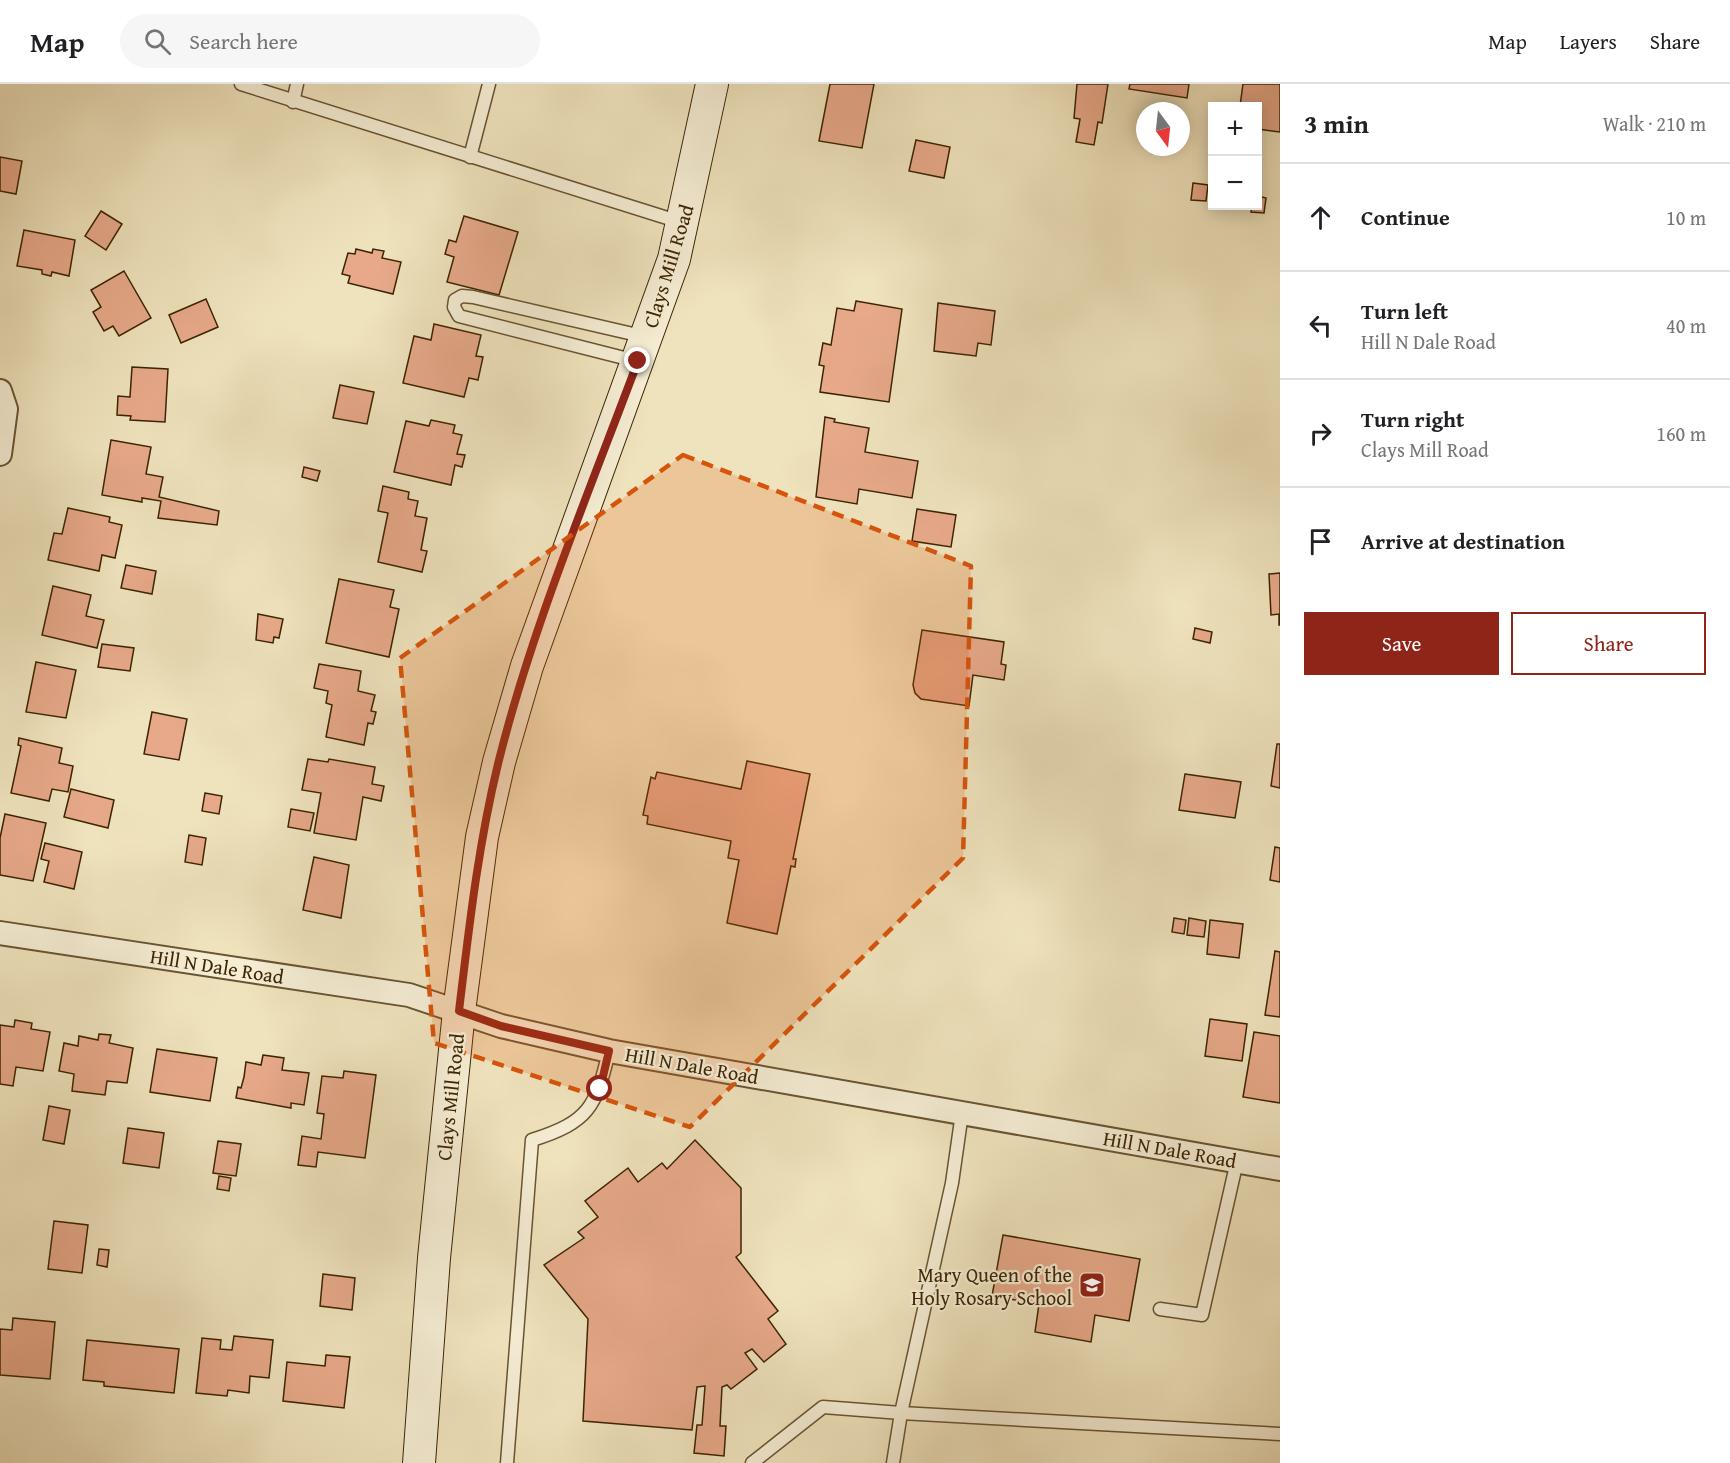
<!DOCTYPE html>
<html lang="en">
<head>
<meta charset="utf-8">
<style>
	body { margin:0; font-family:"Gentium Book Plus",serif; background:#f6f6f6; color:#202124 }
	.controls { position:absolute; right:18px; top:18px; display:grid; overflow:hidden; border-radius:0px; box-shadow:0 3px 15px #0003 }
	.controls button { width:54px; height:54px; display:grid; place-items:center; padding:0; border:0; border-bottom:2px solid #e0e0e0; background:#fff; color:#202124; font:30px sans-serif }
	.compass { position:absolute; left:1136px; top:18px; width:54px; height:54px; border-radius:50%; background:#fff; box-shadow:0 3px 15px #0003; rotate:165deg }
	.stop { position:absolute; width:18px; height:18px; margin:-14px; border:4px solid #8f2418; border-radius:50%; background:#fff }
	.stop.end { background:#8f2418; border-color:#fff; box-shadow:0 2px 6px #0008 }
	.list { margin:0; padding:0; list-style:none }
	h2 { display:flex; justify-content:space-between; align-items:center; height:78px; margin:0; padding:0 24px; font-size:26px }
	h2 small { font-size:20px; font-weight:400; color:#757577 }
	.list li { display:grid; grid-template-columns:39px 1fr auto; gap:18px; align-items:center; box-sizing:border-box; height:108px; padding:0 24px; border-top:2px solid #e0e0e0 }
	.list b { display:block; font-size:22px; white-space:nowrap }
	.list p { margin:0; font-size:20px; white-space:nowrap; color:#757577 }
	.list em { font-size:20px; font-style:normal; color:#757577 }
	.actions { display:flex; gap:12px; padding:18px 24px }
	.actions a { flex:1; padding:14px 0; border:2px solid #8f2418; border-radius:0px; text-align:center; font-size:21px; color:#8f2418 }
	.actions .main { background:#8f2418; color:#fff }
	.icon { flex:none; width:33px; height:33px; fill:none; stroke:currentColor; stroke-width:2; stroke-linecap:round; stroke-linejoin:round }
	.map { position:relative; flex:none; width:1280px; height:1379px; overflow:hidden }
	header { display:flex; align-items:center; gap:36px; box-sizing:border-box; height:84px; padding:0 30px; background:#fff; border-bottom:2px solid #e0e0e0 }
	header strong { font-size:28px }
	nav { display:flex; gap:33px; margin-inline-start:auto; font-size:21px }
	.search { width:420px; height:54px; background:#f6f6f6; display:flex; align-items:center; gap:15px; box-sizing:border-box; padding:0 21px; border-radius:33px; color:#757577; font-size:22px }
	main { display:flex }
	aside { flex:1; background:#fff }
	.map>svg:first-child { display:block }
	.building { fill:#e7a98a; stroke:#3c2402; stroke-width:1.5 }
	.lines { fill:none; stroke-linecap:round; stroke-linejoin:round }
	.lane-casing { stroke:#695431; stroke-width:15 }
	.street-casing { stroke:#695431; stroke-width:26 }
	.secondary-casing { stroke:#3c2402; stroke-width:34 }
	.lane { stroke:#f5edd4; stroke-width:12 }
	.street { stroke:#f5edd4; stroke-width:22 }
	.secondary { stroke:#f5edd4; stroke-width:32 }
	.route { stroke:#8f2418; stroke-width:8 }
	.marked { fill:#d7540b; fill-opacity:0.2; stroke:#d7540b; stroke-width:4.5; stroke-dasharray:12 8; stroke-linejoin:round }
	.labels { text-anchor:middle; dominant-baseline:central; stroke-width:4.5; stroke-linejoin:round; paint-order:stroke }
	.street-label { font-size:20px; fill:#3c2402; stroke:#f5edd4 }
	.poi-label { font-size:20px; fill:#3c2402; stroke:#f5edd4; text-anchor:end }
</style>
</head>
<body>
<header>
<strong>Map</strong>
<div class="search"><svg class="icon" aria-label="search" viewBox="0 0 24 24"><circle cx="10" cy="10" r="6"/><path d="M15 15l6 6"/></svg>Search here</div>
<nav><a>Map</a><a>Layers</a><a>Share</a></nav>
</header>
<main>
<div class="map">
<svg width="1280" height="1379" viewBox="0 0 1280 1379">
	<rect width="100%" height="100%" fill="#efe3bd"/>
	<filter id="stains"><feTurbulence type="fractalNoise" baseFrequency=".00333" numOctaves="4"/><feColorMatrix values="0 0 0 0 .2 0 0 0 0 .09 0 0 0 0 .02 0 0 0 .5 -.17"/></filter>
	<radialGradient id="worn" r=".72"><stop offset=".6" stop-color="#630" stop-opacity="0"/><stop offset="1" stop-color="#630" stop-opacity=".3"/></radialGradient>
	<g class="building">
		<path d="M830 0H874L862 64 819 57Z"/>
		<path d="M1077 0H1108L1102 39 1098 38 1094 61 1076 58 1080 35 1074 34Z"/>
		<path d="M1130 0H1189L1187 14 1129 5Z"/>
		<path d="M1243 0H1280V48L1258 45V22H1240Z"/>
		<path d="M916 56 950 63 944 94 909 87Z"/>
		<path d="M0 73 22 77 16 110 0 107Z"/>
		<path d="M1193 99 1208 101 1206 117 1191 116Z"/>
		<path d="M1258 112 1266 114 1264 129 1251 128 1252 122H1258Z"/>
		<path d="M101 127 122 140 106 166 85 152Z"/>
		<path d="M464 132 518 148 499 211 447 198 454 173 445 170 449 156 456 158Z"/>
		<path d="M24 146 75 156 69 192 52 188 51 192 42 190V186L17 182Z"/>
		<path d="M356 165 372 169 373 165 384 167 382 174 401 178 393 210 348 199 350 192 342 190 348 169 355 170Z"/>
		<path d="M124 187 151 234 119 252 113 242 104 247 93 228 101 223 91 206Z"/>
		<path d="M206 215 218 243 181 259 169 231Z"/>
		<path d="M856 217 902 225 889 318 820 308 824 282 819 281 823 259 831 261 837 224 854 227Z"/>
		<path d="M938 219 995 227 991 261 978 259 976 272 934 267Z"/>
		<path d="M434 240 481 251 476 272 483 273 478 296 469 294 464 313 403 299 414 252 431 256Z"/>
		<path d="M132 283 168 285 165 338 130 336 131 332 117 331 118 312 130 313Z"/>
		<path d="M340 301 374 308 367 340 333 334Z"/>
		<path d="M825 333 835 335 834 338 869 344 865 368 918 377 912 414 859 405 857 420 816 413Z"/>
		<path d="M431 336 455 341 453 349 462 351 457 370 465 371 462 383 455 381 451 401 394 388 406 337 429 342Z"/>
		<path d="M111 356 151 363 146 390 163 393 159 413 219 427 217 441 158 434 161 417 142 414V418L102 411Z"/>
		<path d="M304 383 320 387 317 397 302 393Z"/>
		<path d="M383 402 409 408 408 415 418 417 415 432 427 434 421 466 427 467 422 488 378 478 388 429 378 427Z"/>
		<path d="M68 424 110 433 109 438 122 441 115 474 102 471 99 487 48 476 54 449 62 450Z"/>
		<path d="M917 425 956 431 951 463 912 457Z"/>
		<path d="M126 481 156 487 152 510 121 504Z"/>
		<path d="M1280 489V541H1279V530L1271 531 1269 490Z"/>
		<path d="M339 495 394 506 390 523 399 525 389 573 326 559Z"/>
		<path d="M53 502 91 511 86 532 104 536 97 564 42 551Z"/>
		<path d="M258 530 283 535 279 554 274 553 273 559 256 556Z"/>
		<path d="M1195 544 1212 548 1210 559 1193 555Z"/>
		<path d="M922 546 1004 558 1001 580 1006 581 1004 596 973 591 969 622 921 615 915 609 913 601Z"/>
		<path d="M102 560 134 564 130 587 98 583Z"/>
		<path d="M36 578 76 586 66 634 26 628Z"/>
		<path d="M319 580 361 587 358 607 375 611 371 627 376 628 373 640 368 639 364 661 326 653 332 621 326 619 328 607 314 604Z"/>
		<path d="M152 628 187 635 179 676 144 670Z"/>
		<path d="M19 654 62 664 59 679 73 682 68 708 52 705 49 717 11 709 21 662 18 661Z"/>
		<path d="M1277 660H1280V704L1271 702Z"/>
		<path d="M308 675 328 678 329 675 375 683 372 700 384 702 381 717 363 713 356 756 314 749 321 709 302 706Z"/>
		<path d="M747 677 810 690 793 775H796L795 783 791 782 777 850 727 839 739 776 728 774 731 757 647 740 648 732 643 731 651 693 655 695 657 688 741 705Z"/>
		<path d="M1185 690 1241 698 1235 734 1179 726Z"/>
		<path d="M71 705 114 716 108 744 64 733Z"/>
		<path d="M205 709 222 712 219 730 202 727Z"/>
		<path d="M291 725 314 729 310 747 288 743Z"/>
		<path d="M5 730 46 739 33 797 0 791V754Z"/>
		<path d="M189 751 206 754 202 781 185 778Z"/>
		<path d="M45 759 82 768 74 805 44 798 49 777 41 775Z"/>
		<path d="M1275 763 1280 764V798L1270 796Z"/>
		<path d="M314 773 349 781 341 834 303 826Z"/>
		<path d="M1174 834 1186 836 1184 850 1172 848Z"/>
		<path d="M1189 834 1206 837 1204 853 1187 851Z"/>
		<path d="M1210 836 1243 840 1239 874 1207 870Z"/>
		<path d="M1275 867 1280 868V933L1265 931Z"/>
		<path d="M1210 935 1247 940 1242 977 1205 972Z"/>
		<path d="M15 936 32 939 31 945 50 948 43 987 16 983 13 1002 0 1000V941L14 943Z"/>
		<path d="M1254 948 1280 952V1019L1243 1013Z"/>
		<path d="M99 950 111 951 109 959 133 964 127 999 107 997 105 1011 72 1007 74 990 59 987 64 959 78 962 79 952 98 956Z"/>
		<path d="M157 965 217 974 210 1017 150 1008Z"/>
		<path d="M263 971 284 974 282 986 309 989 304 1021 291 1019V1024L236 1014 238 1003 241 1004 244 993 246 978 261 981Z"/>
		<path d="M344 987 376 991 365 1074 318 1068 316 1083 298 1081 302 1052 321 1055 324 1030 317 1029 322 992 343 994Z"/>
		<path d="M49 1022 70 1026 64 1060 43 1056Z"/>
		<path d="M128 1044 164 1049 159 1084 123 1079Z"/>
		<path d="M695 1056 741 1104V1169L736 1173 778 1227 768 1235 786 1260 764 1278 752 1265 745 1269 757 1285 731 1305 727 1301 722 1303 720 1342H726L724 1372 694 1369 697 1341H702L705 1302 697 1303 692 1346 583 1337 588 1235 544 1181 584 1154 578 1148 598 1133 585 1117 628 1084 638 1098 662 1079 667 1085Z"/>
		<path d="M218 1057 241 1060 236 1092 213 1089Z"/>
		<path d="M219 1092 231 1094 229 1107 217 1105Z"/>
		<path d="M54 1137 88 1141 82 1189 48 1185Z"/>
		<path d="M1003 1151 1140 1175 1129 1237 1095 1231 1091 1258 1035 1248 1039 1220 992 1212Z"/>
		<path d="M99 1165 109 1166 107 1183 97 1181Z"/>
		<path d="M323 1190 355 1194 352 1226 320 1222Z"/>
		<path d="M13 1234 55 1238 50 1295 0 1291V1245L12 1246Z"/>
		<path d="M234 1252 273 1256 269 1294 250 1292 249 1309 228 1306 227 1312 196 1309 202 1254 221 1256 220 1265 232 1266Z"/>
		<path d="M87 1256 179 1265 174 1309 104 1302V1298L83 1296Z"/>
		<path d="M326 1271 350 1273 344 1324 283 1317 287 1278 325 1282Z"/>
	</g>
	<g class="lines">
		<g class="lane-casing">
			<g id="lane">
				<path d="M241 0 680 138"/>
				<path d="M293 18 297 0"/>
				<path d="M470 73 489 0"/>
				<path d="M636 277 459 232 454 223 455 216 462 212 473 213 646 253"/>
				<path d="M962 1029 952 1099 901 1329 1280 1350"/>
				<path d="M1160 1225 1202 1231 1237 1077"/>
				<path d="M507 1379 532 1056C589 1038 596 1023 609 967"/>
				<path d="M752 1379 823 1323 901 1329 893 1379"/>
			</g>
		</g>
		<g class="street-casing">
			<g id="street">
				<path d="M0 307 6 325 0 370"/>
				<path d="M0 849 409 911 501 942 609 967 1280 1085"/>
			</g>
		</g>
		<g class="secondary-casing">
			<path id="secondary" d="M419 1379 434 1174 459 927 482 753 499 678 527 582 674 175 712 0"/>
		</g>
		<use href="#lane" class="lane"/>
		<use href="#street" class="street"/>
		<use href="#secondary" class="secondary"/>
	</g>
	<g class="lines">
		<path class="route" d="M600 1005 609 967 501 942 459 927C469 844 478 762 498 680 531 546 589 408 638 277"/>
	</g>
	<path class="marked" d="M683 371 971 482 963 774 690 1043 434 959 400 574Z"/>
	<defs>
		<g id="school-square" transform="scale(1.35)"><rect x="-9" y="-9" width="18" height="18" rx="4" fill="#8f2418" stroke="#f5edd4"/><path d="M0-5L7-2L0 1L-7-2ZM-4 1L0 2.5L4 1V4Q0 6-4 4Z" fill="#fff"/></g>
	</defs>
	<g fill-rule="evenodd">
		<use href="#school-square" x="1092" y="1201"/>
	</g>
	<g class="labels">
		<g class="street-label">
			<text transform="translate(668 182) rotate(-73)">Clays Mill Road</text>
			<text transform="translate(217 882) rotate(9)">Hill N Dale Road</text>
			<text transform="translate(692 981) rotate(10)">Hill N Dale Road</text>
			<text transform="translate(450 1013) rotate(-84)">Clays Mill Road</text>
			<text transform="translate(1170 1065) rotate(10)">Hill N Dale Road</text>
		</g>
		<g class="poi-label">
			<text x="1072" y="1190">Mary Queen of the<tspan x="1072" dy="23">Holy Rosary School</tspan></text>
		</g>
	</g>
	<rect width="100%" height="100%" filter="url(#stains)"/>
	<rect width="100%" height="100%" fill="url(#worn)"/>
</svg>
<div class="controls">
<button>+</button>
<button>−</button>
</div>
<svg class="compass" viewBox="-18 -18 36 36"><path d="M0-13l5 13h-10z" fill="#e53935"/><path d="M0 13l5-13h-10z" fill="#757577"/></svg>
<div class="stop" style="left:600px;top:1005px"></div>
<div class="stop end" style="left:638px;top:277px"></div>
</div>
<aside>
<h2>3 min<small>Walk · 210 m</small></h2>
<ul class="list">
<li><svg class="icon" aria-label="ahead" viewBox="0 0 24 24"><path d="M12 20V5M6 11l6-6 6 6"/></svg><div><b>Continue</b></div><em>10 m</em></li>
<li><svg class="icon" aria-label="left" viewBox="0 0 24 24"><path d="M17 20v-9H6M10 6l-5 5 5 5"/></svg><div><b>Turn left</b><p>Hill N Dale Road</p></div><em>40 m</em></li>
<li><svg class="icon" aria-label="right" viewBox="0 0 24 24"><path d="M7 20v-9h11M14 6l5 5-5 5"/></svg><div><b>Turn right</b><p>Clays Mill Road</p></div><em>160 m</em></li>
<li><svg class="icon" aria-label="arrive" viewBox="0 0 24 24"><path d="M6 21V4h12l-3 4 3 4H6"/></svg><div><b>Arrive at destination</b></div></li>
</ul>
<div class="actions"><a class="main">Save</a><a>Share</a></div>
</aside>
</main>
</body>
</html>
